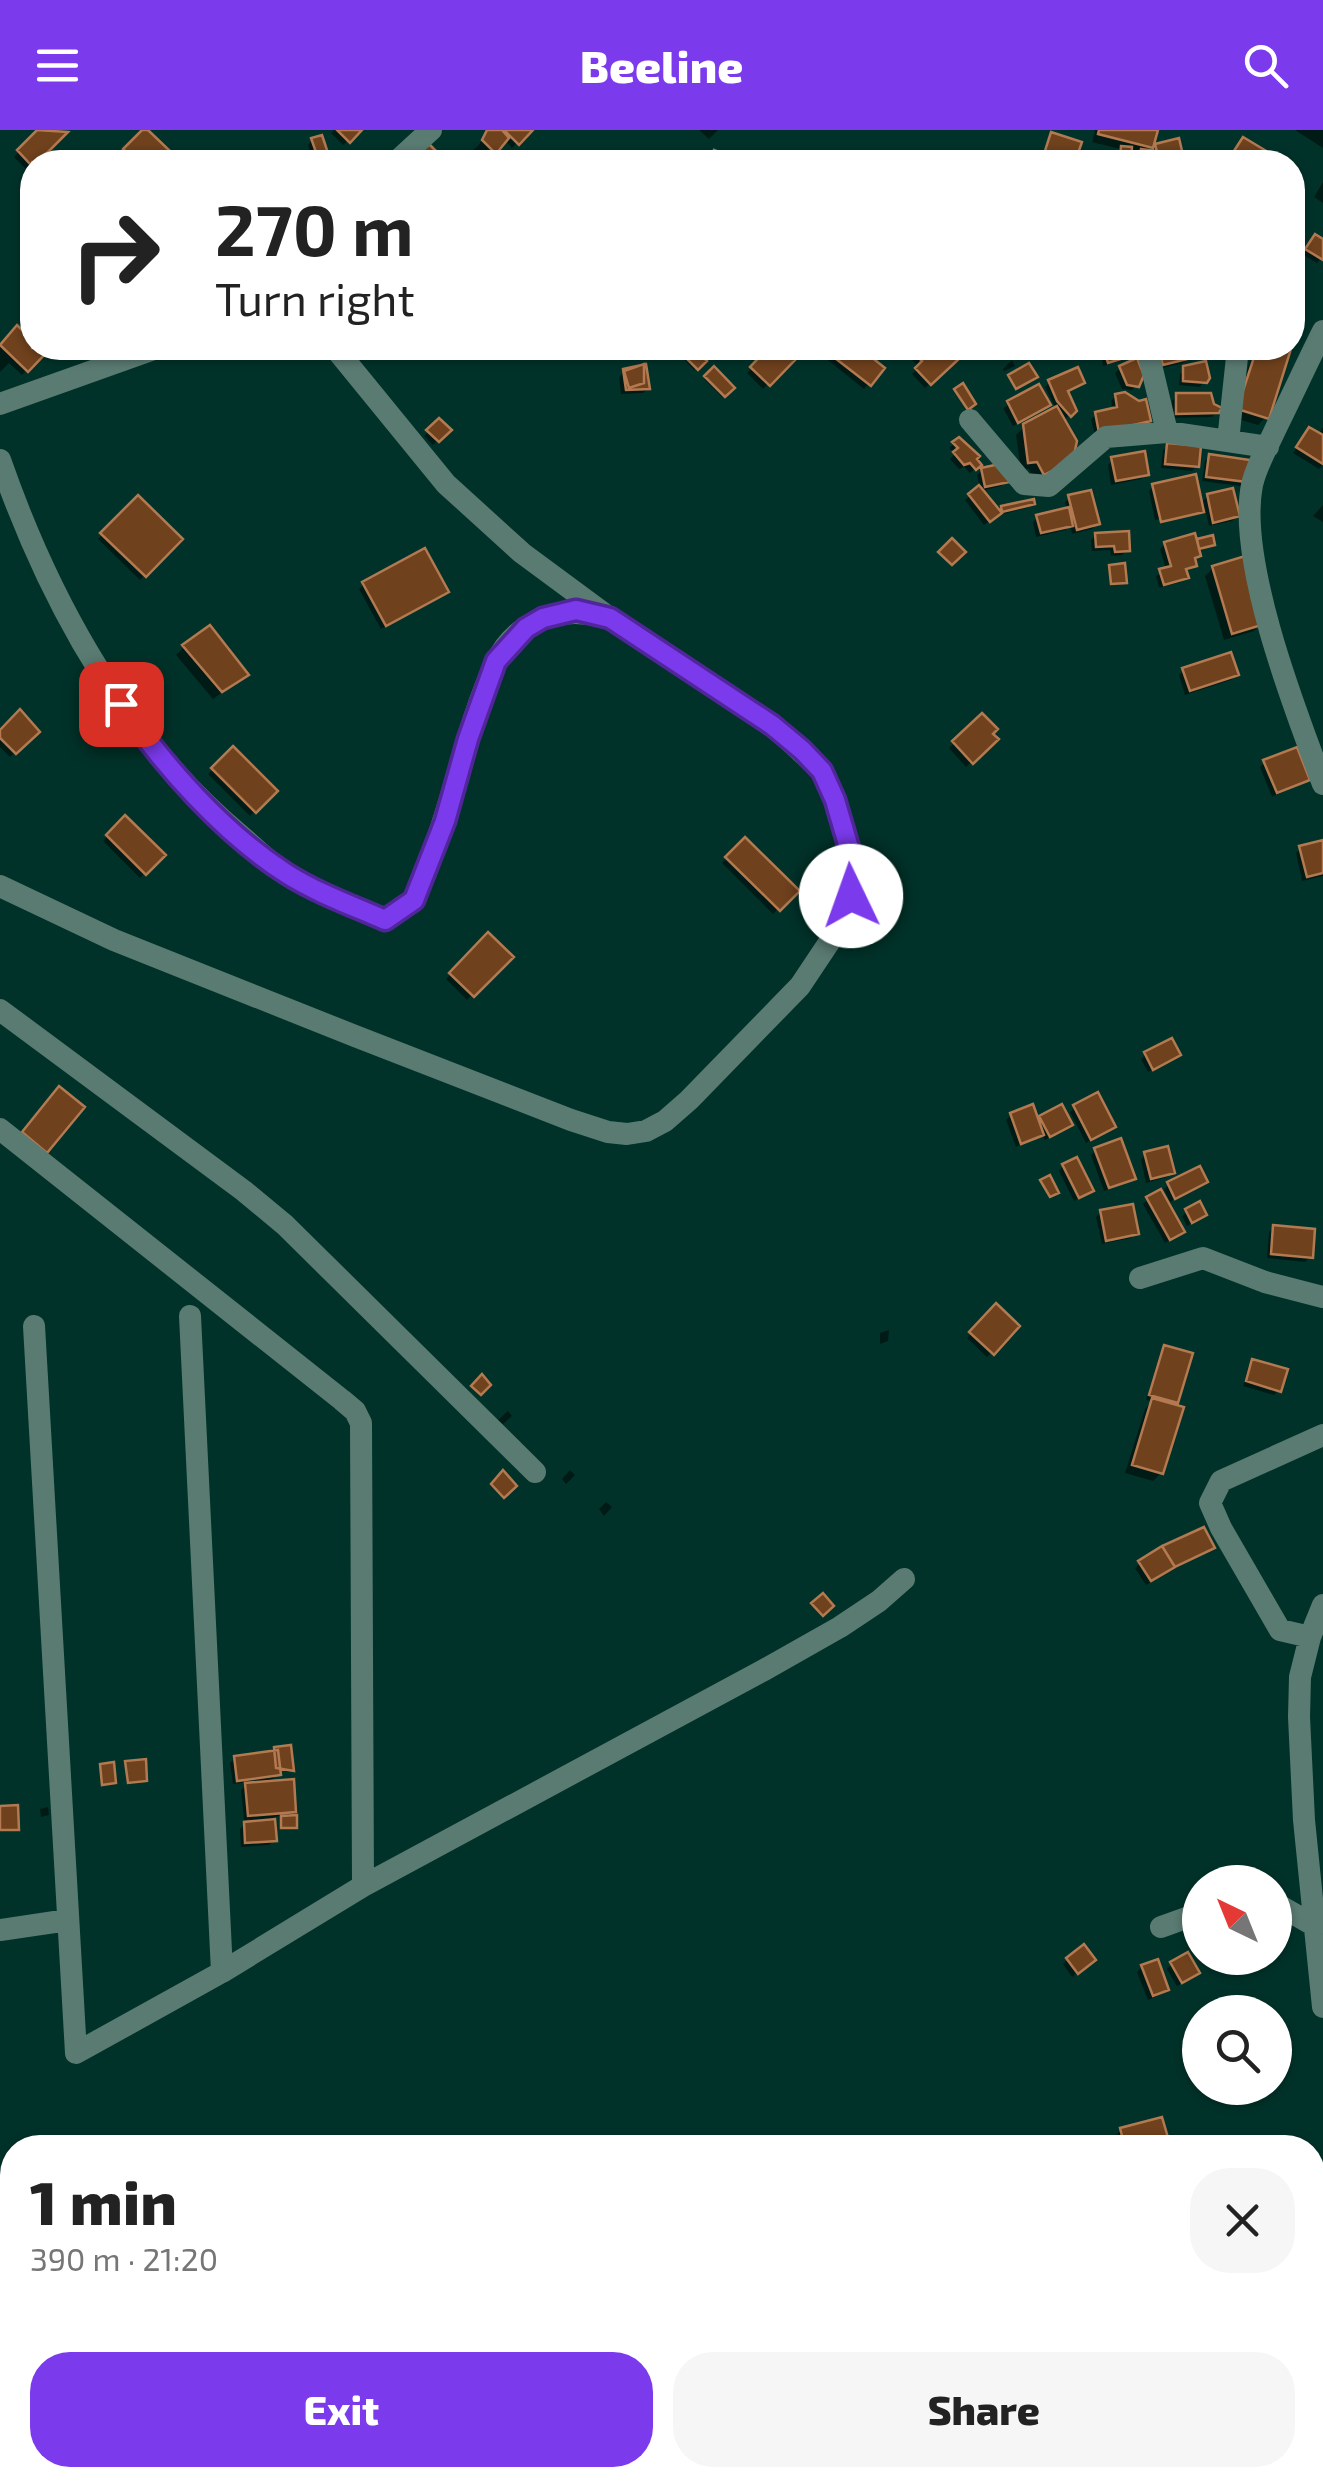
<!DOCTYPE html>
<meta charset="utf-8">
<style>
:root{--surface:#fff;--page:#f6f6f6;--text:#222;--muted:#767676;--accent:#7c3aed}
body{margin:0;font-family:"Exo 2",sans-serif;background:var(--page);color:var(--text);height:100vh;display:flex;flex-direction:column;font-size:38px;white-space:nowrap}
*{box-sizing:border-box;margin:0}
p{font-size:32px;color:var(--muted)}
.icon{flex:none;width:55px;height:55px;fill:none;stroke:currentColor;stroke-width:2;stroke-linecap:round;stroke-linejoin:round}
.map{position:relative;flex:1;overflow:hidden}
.sheet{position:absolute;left:0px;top:2005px;width:1325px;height:352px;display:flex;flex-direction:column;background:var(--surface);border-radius:40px 40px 0 0;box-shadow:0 2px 8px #0004}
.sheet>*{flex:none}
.top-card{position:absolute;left:20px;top:20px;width:1285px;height:210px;border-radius:40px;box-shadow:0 2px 8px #0004;background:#fff;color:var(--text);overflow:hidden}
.needle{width:65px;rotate:317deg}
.buttons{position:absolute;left:1182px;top:1735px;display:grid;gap:20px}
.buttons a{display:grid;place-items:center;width:110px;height:110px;border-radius:50%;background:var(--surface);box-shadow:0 2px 8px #0004;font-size:50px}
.pin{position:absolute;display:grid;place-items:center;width:85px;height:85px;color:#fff;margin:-42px;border-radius:20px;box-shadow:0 5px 15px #0006}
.me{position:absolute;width:110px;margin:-55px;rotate:357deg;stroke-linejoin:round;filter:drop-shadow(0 0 8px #0008)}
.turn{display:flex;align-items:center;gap:35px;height:210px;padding:0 30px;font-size:45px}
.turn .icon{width:130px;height:130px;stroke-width:2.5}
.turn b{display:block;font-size:70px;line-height:85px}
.round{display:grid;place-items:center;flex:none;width:105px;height:105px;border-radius:40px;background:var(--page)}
.overview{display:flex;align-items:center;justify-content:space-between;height:170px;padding:0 30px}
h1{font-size:60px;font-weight:800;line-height:75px}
.action{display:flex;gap:20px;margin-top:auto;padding:20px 30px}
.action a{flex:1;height:115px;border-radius:40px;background:var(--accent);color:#fff;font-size:40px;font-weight:800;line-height:115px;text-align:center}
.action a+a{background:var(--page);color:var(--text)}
header{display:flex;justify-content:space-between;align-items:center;height:130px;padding:0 30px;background:var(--accent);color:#fff;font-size:45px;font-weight:800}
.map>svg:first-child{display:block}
.shadow{fill:#0007}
.building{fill:#6f411d;stroke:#b37a51;stroke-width:2.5}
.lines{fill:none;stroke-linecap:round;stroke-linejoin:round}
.minor{stroke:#5a7b72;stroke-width:22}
.route-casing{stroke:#51269a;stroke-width:25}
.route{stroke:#7c3aed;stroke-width:18}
</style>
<header><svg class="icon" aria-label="menu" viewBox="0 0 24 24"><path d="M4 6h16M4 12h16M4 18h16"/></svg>Beeline<svg class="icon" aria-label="search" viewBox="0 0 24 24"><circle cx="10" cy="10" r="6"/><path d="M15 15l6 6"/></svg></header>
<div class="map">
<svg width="1323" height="2357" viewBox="0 0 1323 2357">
<rect width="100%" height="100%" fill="#003229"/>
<path class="shadow" d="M 40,0 L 64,2 L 27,40 L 14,27 Z
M 145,0 L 167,22 L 156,32 L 127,32 L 120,26 Z
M 334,0 L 359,0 L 343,15 L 331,3 Z
M 486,0 L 530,0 L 512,18 L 505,10 L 490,27 L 488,25 L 479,32 L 471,22 L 479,15 Z
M 699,0 L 718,0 L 709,9 Z
M 1095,0 L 1155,0 L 1149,23 L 1157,16 L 1180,24 L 1175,29 L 1160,32 L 1139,32 L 1140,24 L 1129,21 L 1129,31 L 1119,32 L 1120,19 L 1092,12 Z
M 1295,0 L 1323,0 L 1323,18 Z
M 1052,5 L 1079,13 L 1072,32 L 1040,32 Z
M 312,10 L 325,22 L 320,27 L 312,28 L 308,15 Z
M 1292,52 L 1300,56 L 1292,68 Z
M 1323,52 L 1323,73 L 1314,67 Z
M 32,93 L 32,108 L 25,100 Z
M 1310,112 L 1323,112 L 1323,126 L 1317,133 L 1302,124 Z
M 17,199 L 32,218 L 42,223 L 22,245 L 9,233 L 0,242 L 0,216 Z
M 677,218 L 690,218 L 703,231 L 694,240 L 675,220 Z
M 772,218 L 778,218 L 792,230 L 763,259 L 747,243 Z
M 823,218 L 856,218 L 882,238 L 864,259 L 819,223 Z
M 900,218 L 922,218 L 933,229 L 945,218 L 956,218 L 952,221 L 957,227 L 925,258 L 912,244 L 919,237 Z
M 1100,218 L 1129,218 L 1131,224 L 1126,229 L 1103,236 Z
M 1159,218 L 1185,218 L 1188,228 L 1183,233 L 1158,239 L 1154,222 Z
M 1255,218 L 1288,221 L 1266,287 L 1258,295 L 1231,287 Z
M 1012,230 L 1015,236 L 1004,241 L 1003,239 Z
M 1120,238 L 1137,255 L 1132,260 L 1122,259 L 1115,243 Z
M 1185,239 L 1205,251 L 1200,257 L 1179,255 L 1180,244 Z
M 714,240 L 731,258 L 722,267 L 704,249 Z
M 624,242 L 648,259 L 643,263 L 621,264 L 619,247 Z
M 1050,252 L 1082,252 L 1066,262 L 1074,281 L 1063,291 L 1071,329 L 1035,351 L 1029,339 L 1021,340 L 1016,305 L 1025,296 L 1056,279 L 1045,257 Z
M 1038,257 L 1043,279 L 1013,296 L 1003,278 Z
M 1116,266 L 1148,290 L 1144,295 L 1095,306 L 1091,289 L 1096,285 L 1113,281 L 1111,271 Z
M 1177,266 L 1217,282 L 1212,287 L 1172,288 L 1172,271 Z
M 439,291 L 448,300 L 433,315 L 424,306 Z
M 1323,297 L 1323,335 L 1319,339 L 1293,323 L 1305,305 L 1318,305 Z
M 958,310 L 979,335 L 970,343 L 964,337 L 959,339 L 950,329 L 955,324 L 949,318 Z
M 1168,315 L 1197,336 L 1192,341 L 1161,338 L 1163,320 Z
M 1210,327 L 1244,351 L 1240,356 L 1202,351 L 1205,331 Z
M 1113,330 L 1146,344 L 1141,349 L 1111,355 L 1108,335 Z
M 982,340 L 1006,351 L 1001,356 L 981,361 L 998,383 L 1002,379 L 1032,373 L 1027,378 L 996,386 L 984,395 L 965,370 L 980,358 L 977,345 Z
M 1154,356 L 1200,374 L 1208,366 L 1237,386 L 1232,391 L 1209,396 L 1205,378 L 1199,383 L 1199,380 L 1155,390 L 1149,361 Z
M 138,368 L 180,409 L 140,450 L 98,409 Z
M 1070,368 L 1097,394 L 1092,399 L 1072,404 L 1070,395 L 1066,400 L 1036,407 L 1033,392 L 1038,387 L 1067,380 L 1065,372 Z
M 1323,375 L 1323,392 L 1313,386 Z
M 1096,405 L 1127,420 L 1122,425 L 1111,426 L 1110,420 L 1092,421 L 1091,410 Z
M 1211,408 L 1213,414 L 1198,422 L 1195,435 L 1184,442 L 1186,447 L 1181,452 L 1159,458 L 1156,446 L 1166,440 L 1160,419 L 1165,414 Z
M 1213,438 L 1262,493 L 1254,501 L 1224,510 L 1205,446 Z
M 364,454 L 441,466 L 381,499 L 359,459 Z
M 184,517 L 246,545 L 213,569 L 176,525 Z
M 1184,540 L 1236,545 L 1231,550 L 1185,565 L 1179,545 Z
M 982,586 L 995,609 L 966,637 L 949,618 Z
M 37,602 L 10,627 L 0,617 L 0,604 Z
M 232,620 L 274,661 L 250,686 L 208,644 Z
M 1265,632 L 1307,650 L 1272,667 L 1260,637 Z
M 125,689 L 162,726 L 140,748 L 103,711 Z
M 745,710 L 796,761 L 773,784 L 722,733 Z
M 1323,712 L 1323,746 L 1302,751 L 1296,723 L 1301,718 Z
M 488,805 L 510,827 L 467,870 L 446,849 Z
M 1146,924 L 1173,929 L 1148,942 L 1141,929 Z
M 1075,977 L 1113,997 L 1086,1013 L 1070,982 Z
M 1011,985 L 1037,992 L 1041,988 L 1070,995 L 1045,1010 L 1042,1004 L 1016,1017 L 1006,990 Z
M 1096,1020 L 1133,1048 L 1104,1061 L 1091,1025 Z
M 1145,1025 L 1172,1042 L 1167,1047 L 1146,1053 L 1141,1030 Z
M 1063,1036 L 1091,1060 L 1086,1065 L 1074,1071 L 1059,1041 Z
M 1205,1051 L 1170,1072 L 1164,1059 L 1169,1055 Z
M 1148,1069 L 1177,1106 L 1165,1113 L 1143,1074 Z
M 1187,1081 L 1204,1085 L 1187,1096 L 1182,1086 Z
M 1101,1082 L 1136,1103 L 1131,1108 L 1102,1114 L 1096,1087 Z
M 1274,1097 L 1310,1127 L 1305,1132 L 1267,1128 L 1269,1102 Z
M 996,1177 L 1017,1196 L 987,1227 L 967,1208 Z
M 889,1200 L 888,1211 L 880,1214 L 880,1203 Z
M 1164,1218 L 1176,1272 L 1171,1276 L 1161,1343 L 1153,1351 L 1125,1343 L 1145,1279 L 1152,1271 L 1146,1270 L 1160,1223 Z
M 1253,1232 L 1279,1260 L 1274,1265 L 1243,1256 L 1248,1237 Z
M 508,1281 L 512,1286 L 503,1294 L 498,1290 Z
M 570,1340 L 575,1345 L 566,1354 L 562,1349 Z
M 606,1372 L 612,1377 L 604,1386 L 599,1379 Z
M 1212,1418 L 1146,1455 L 1135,1438 L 1140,1433 Z
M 235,1628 L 291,1640 L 278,1640 L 278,1644 L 268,1654 L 294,1681 L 287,1688 L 294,1696 L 280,1698 L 280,1686 L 273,1687 L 274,1710 L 269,1715 L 241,1717 L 240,1699 L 250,1689 L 244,1690 L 241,1660 L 250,1652 L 233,1654 L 230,1633 Z
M 48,1677 L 49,1685 L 41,1687 L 40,1679 Z
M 1067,1830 L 1088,1834 L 1072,1847 L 1063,1834 Z
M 1172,1834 L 1192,1847 L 1177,1856 L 1167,1839 Z
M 1142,1837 L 1167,1859 L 1162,1864 L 1148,1870 L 1137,1842 Z
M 1121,2000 L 1166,2010 L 1151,2018 L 1119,2018 L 1116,2005 Z"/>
<path class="building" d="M 37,0 L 68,2 L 38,32 L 32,32 L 32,36 L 17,20 Z
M 142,0 L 148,0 L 170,21 L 159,32 L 136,32 L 123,19 Z
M 337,0 L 362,0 L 350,13 Z
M 487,0 L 502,0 L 509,8 L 496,24 L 482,10 Z
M 504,0 L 533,0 L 519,15 Z
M 1099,0 L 1158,0 L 1153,18 L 1098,4 Z
M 1051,2 L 1082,12 L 1075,32 L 1042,30 Z
M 322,5 L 328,23 L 317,25 L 311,8 Z
M 1243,7 L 1273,25 L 1269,32 L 1239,32 L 1230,27 Z
M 1179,8 L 1183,25 L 1159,30 L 1155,14 Z
M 428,13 L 443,28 L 439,32 L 415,32 L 412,30 Z
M 1121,16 L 1132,17 L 1131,32 L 1120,31 Z
M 1141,19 L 1157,21 L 1155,32 L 1139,32 Z
M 714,20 L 732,27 L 727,32 L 710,32 Z
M 1315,104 L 1323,109 L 1323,130 L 1305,119 Z
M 17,195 L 32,210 L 32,218 L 40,218 L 46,223 L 28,242 L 0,215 Z
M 676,218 L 693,218 L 707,231 L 698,240 Z
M 768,218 L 782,218 L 795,230 L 770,256 L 750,237 Z
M 822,218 L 860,218 L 885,238 L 871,256 Z
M 909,218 L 926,218 L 933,225 L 941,218 L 952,218 L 961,227 L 931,255 L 915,238 L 922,231 Z
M 1103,218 L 1131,218 L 1134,225 L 1108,233 Z
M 1158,218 L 1188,218 L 1191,228 L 1163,235 Z
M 1257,218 L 1291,219 L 1269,289 L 1237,279 Z
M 1137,228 L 1144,245 L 1139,257 L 1127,255 L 1119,236 Z
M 1206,231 L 1210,248 L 1207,253 L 1183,251 L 1183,236 Z
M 1029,233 L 1038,247 L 1016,259 L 1008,245 Z
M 644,234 L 644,253 L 629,258 L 624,241 Z
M 646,234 L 650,259 L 626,260 L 623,239 Z
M 714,236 L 735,258 L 725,267 L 704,246 Z
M 1078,237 L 1085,253 L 1068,261 L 1077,281 L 1071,287 L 1057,271 L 1048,250 Z
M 963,253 L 976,274 L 968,280 L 954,259 Z
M 1039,254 L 1051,275 L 1018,293 L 1007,271 Z
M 1125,262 L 1139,271 L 1146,269 L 1151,291 L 1099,303 L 1095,282 L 1117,277 L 1115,264 Z
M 1176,263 L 1211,263 L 1214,274 L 1222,278 L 1219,283 L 1176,284 Z
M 1057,276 L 1077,311 L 1073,330 L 1044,345 L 1037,332 L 1028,333 L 1023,294 Z
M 439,288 L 452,300 L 439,312 L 426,300 Z
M 1309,297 L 1323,305 L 1323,334 L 1296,317 Z
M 959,307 L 980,326 L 977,329 L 982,335 L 976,340 L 970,333 L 964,335 L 953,322 L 958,318 L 952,312 Z
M 1167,313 L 1201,316 L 1199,337 L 1165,334 Z
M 1145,321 L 1149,345 L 1116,351 L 1111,327 Z
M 1209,324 L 1250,330 L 1247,352 L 1206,347 Z
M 1004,333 L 1009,352 L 985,357 L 981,338 Z
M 1196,344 L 1204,382 L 1161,392 L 1152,354 Z
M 979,355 L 1002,383 L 990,392 L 968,364 Z
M 1233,358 L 1240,386 L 1213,393 L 1207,364 Z
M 1091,360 L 1100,394 L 1077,400 L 1068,365 Z
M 138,365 L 183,409 L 146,447 L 100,403 Z
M 1034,369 L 1035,374 L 1002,382 L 1001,376 Z
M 1069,377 L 1073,396 L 1041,403 L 1036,385 Z
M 1129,401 L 1130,421 L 1115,422 L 1114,416 L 1096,417 L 1095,403 Z
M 1195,403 L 1201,426 L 1195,428 L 1197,436 L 1186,439 L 1189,448 L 1164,455 L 1159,439 L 1171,436 L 1164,412 Z
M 1213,405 L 1215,415 L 1199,419 L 1197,409 Z
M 952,408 L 966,422 L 952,435 L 938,422 Z
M 425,418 L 449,462 L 386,496 L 362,452 Z
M 1245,426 L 1265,494 L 1232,504 L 1212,436 Z
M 1125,433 L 1127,453 L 1111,454 L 1109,435 Z
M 210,495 L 249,545 L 222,562 L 182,515 Z
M 1231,522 L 1239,545 L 1190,561 L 1182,538 Z
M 20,579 L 40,602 L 16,624 L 0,608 L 0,600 Z
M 982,583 L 998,599 L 993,604 L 999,609 L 973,634 L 952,611 Z
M 233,616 L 278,661 L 256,683 L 211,638 Z
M 1297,617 L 1310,650 L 1277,663 L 1263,630 Z
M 125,685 L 166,725 L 146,745 L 106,705 Z
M 745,707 L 800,761 L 780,781 L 725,727 Z
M 1323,710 L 1323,743 L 1307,747 L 1299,716 Z
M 488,802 L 514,827 L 474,867 L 449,843 Z
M 1172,908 L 1181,925 L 1153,940 L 1144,922 Z
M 59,956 L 85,977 L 47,1023 L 22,1002 Z
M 1098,962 L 1116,997 L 1091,1010 L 1073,975 Z
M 1033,974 L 1044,1005 L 1021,1014 L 1010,983 Z
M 1062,974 L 1073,995 L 1050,1007 L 1039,986 Z
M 1121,1008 L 1136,1049 L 1109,1058 L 1094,1018 Z
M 1168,1016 L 1175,1043 L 1151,1049 L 1144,1022 Z
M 1077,1027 L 1094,1061 L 1079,1068 L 1062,1034 Z
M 1200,1036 L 1208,1052 L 1175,1069 L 1167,1052 Z
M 1050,1045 L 1059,1063 L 1050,1067 L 1040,1050 Z
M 1161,1059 L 1185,1102 L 1170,1110 L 1146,1067 Z
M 1200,1071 L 1207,1085 L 1192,1093 L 1185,1079 Z
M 1133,1074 L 1139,1104 L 1106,1111 L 1100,1080 Z
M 1273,1095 L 1315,1099 L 1313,1128 L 1271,1124 Z
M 996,1173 L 1020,1196 L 994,1225 L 969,1202 Z
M 1164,1215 L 1193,1223 L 1178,1273 L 1149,1265 Z
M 1252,1229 L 1288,1239 L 1281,1262 L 1246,1251 Z
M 482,1244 L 491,1255 L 481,1265 L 471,1256 Z
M 1152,1268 L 1184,1277 L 1163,1344 L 1132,1335 Z
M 503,1340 L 517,1356 L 504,1368 L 491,1354 Z
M 1204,1397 L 1215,1418 L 1175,1437 L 1162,1416 Z
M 1162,1416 L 1175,1437 L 1151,1451 L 1138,1431 Z
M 823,1463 L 834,1476 L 823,1486 L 811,1473 Z
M 291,1615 L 294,1641 L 276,1638 L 274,1617 Z
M 278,1620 L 281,1645 L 237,1651 L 234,1626 Z
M 146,1629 L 147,1651 L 128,1653 L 125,1631 Z
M 114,1632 L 116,1653 L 102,1655 L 100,1634 Z
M 294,1649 L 296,1682 L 248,1686 L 245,1653 Z
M 18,1675 L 19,1700 L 0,1700 L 0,1676 Z
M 297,1685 L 297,1698 L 281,1698 L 281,1686 Z
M 275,1689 L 277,1711 L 245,1713 L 244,1692 Z
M 1084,1814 L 1096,1830 L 1078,1844 L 1066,1828 Z
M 1188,1822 L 1200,1843 L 1182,1853 L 1170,1832 Z
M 1158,1829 L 1169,1860 L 1153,1866 L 1141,1835 Z
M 1162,1987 L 1169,2011 L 1142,2018 L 1125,2018 L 1120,1998 Z"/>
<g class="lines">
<path class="minor" d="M 396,32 L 431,0
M 1323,201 C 1307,233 1292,266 1276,298 C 1268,316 1256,336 1252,355 C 1237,431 1295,580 1323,654
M 1147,218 L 1167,302
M 0,274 L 157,218
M 970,290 L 1024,354 L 1049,356 L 1106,307 L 1167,302 L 1268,317
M 1228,311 L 1238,218
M 0,330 C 50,473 124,608 241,706 C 256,719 271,734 288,745 C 318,763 353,776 385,790 C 395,784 410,776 415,767 C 423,754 427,737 432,723 C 456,661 467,593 496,532 C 516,491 558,476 600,486
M 0,756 L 114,810 L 355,906 L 571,990 L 608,1002 L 627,1004 L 646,1001 L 665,991 L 689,970 L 800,856 L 844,790 L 851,766 L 852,729 L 835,670 L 822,641 L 772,595 L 610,488 L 522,423 L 446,354 L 335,218
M 0,880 L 244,1061 L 285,1095 L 535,1342
M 0,999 L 342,1270 L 355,1281 L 361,1293 L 363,1756
M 1140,1148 L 1203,1128 L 1265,1152 L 1323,1167
M 190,1186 L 222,1842
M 34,1196 L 76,1923 L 222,1842 L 363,1756 L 764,1540 L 840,1497 L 879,1471 L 904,1449
M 1323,1475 L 1310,1507 L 1300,1547 L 1299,1587 L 1304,1690 L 1323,1877
M 1310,1507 L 1280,1500 L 1221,1398 L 1210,1373 L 1221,1351 L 1323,1305
M 1275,1773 L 1315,1796
M 1161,1797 L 1200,1783
M 0,1800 L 68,1790
M 1312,2086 L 1323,2092"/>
</g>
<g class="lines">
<defs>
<path id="route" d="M 121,574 C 164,636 223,703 287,744 C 317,763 353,776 385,790 L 414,770 L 445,691 L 468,609 L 496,531 L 526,498 L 543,488 L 576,480 L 610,488 L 772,595 L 802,620 L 822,641 L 835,670 L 852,728 L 851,766"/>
</defs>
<use href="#route" class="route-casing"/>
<use href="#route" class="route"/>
</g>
</svg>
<div class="buttons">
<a><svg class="needle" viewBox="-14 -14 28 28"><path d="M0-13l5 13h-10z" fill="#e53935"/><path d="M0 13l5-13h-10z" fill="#767676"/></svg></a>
<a><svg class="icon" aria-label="search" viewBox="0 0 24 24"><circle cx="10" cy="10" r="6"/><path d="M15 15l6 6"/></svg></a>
</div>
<div class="pin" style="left:121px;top:574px;background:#d93025"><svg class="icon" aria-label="arrive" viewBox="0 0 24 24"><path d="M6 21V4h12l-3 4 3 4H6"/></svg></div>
<svg class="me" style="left:851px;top:766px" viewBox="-20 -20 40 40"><circle r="19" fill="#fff"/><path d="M0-13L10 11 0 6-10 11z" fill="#7c3aed"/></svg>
<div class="top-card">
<div class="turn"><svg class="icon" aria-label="right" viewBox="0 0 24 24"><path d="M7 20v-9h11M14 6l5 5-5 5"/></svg><div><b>270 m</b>Turn right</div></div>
</div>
<section class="sheet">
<div class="overview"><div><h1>1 min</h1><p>390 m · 21:20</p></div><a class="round"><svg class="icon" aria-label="close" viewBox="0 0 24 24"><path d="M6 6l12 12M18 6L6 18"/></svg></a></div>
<div class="action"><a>Exit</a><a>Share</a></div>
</section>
</div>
